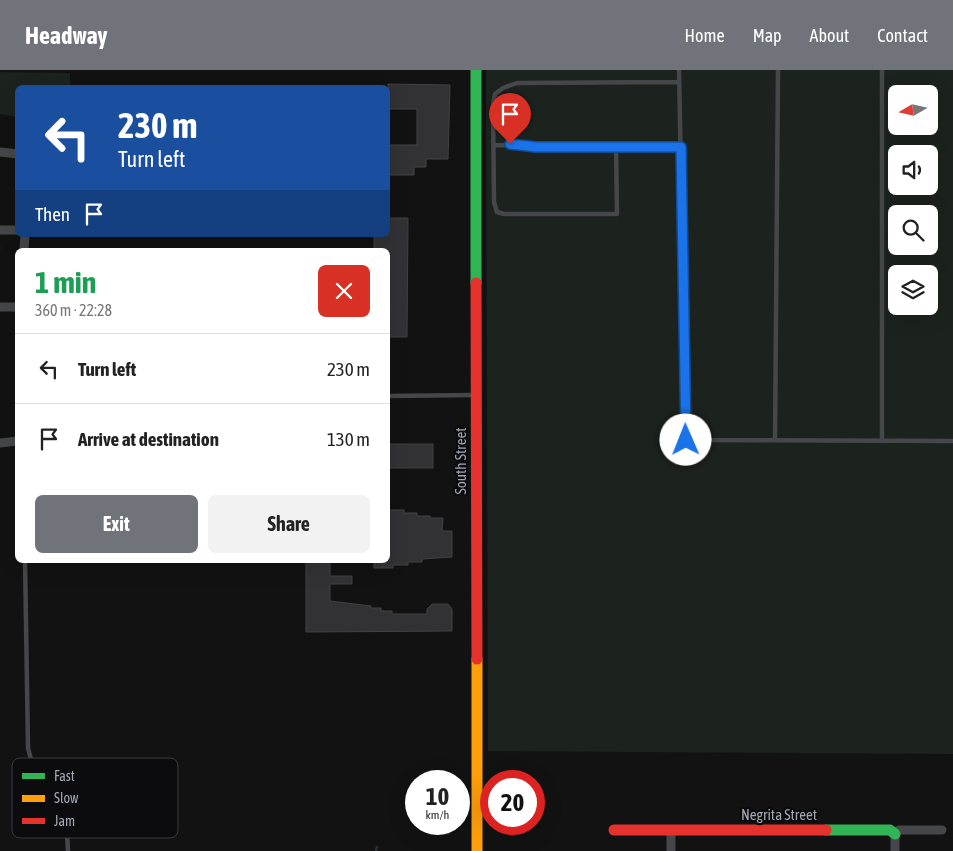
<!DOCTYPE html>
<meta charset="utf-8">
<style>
:root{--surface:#fff;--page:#f2f2f2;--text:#222;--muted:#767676;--line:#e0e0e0;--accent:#70737a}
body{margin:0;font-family:"Asap Condensed",sans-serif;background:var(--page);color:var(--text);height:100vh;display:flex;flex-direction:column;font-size:19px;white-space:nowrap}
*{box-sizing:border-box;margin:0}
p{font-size:16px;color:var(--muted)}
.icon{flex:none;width:28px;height:28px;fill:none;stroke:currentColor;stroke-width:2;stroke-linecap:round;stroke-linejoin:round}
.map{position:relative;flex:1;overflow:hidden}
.details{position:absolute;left:15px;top:178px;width:375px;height:315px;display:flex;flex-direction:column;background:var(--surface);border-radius:8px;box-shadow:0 5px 20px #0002}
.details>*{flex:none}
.hud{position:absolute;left:15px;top:15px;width:375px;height:152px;border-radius:8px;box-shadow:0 5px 20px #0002;background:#1a4fa0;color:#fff;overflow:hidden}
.needle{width:32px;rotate:261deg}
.controls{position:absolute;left:888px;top:15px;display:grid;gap:10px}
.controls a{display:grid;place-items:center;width:50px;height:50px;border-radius:8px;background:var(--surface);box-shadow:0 5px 20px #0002;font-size:25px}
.speed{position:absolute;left:405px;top:700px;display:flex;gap:10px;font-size:25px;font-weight:700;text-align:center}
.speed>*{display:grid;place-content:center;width:65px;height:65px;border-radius:50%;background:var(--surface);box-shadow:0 5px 20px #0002;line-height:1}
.speed small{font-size:12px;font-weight:400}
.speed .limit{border:8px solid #d22;background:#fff;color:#111}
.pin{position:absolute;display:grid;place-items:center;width:42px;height:42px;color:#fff;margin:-51px -21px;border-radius:50% 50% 50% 0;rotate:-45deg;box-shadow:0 0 5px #0007}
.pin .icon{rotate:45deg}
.me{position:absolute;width:55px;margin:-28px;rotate:359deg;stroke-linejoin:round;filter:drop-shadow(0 0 4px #0008)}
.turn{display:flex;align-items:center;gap:18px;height:105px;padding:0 20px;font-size:22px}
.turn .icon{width:65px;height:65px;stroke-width:2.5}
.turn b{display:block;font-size:35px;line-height:42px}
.then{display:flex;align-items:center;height:48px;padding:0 20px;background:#0003;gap:10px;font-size:19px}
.round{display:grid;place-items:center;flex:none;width:52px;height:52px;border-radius:8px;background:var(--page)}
.head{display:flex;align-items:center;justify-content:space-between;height:85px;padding:0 20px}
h1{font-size:30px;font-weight:700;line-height:38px;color:#1e9e55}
.cta{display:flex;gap:10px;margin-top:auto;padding:10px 20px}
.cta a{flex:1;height:58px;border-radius:8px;background:var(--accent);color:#fff;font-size:20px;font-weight:700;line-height:58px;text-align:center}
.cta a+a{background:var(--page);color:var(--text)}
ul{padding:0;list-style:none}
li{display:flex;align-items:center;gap:15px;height:70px;padding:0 20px;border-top:1px solid var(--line)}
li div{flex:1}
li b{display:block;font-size:19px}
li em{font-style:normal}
header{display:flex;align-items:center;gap:30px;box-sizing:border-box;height:70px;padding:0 25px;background:var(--accent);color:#fff}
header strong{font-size:24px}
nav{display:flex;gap:28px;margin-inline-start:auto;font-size:18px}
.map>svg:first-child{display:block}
.green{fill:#1c221d;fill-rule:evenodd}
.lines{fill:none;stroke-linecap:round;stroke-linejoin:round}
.stream{stroke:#2a3036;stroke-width:2.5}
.building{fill:#323235;stroke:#424245}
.lane{stroke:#46474a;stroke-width:4.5}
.street{stroke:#46474a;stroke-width:9}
.fast{stroke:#30b455;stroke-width:11}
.slow{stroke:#ff9f0a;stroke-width:11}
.jam{stroke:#e5322d;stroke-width:11}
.route-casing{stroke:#114b97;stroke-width:12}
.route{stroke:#1a73e8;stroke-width:9}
.labels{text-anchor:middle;stroke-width:4.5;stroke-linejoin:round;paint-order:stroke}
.street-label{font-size:15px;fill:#a3a7b2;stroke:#0c0c0e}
.key{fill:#0c0c0e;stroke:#393a3f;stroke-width:1}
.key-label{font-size:14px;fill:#a3a7b2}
</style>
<header>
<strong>Headway</strong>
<nav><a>Home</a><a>Map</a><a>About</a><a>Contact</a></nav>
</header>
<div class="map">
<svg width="953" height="781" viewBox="0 0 953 781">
<rect width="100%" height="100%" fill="#121212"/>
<path class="green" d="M 486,0 L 953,0 L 953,684 L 488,681 ZM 896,24 L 929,24 L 929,56 L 896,56 ZM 896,84 L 929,84 L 929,116 L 896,116 ZM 896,144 L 929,144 L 929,176 L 896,176 ZM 896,204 L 929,204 L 929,236 L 896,236 Z
M 0,2 L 70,3 L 70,17 L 18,18 L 17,47 L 0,44 Z"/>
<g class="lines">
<path class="stream" d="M 376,781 L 377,777"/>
</g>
<path class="building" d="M 388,14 L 450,15 L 448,89 L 426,89 L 426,97 L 414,97 L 414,105 L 388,105 L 388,75 L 417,75 L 417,39 L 388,39 Z
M 388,148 L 408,148 L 407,267 L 388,267 L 388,180 L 374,180 L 374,165 L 388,165 Z
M 388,374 L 433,374 L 433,398 L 388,398 Z
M 388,440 L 404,440 L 404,443 L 417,443 L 417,446 L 430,446 L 430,448 L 443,448 L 442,461 L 452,461 L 452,487 L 422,489 L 422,492 L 408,492 L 408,495 L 393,495 L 393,498 L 374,498 L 374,490 L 388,490 Z
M 306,490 L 330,490 L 330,506 L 352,506 L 352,514 L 330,514 L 330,531 L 371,536 L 371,538 L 381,538 L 381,541 L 392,541 L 392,544 L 427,544 L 427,539 L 432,534 L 448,534 L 452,539 L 452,561 L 306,562 Z
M 428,754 L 449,754 L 449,764 L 428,764 Z"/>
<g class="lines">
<path class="lane" d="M 679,0 L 686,370 L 953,371
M 882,0 L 882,371
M 494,75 L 616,76 L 617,144 L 504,144 L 497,142 L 494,132 L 493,34 L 495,24 L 503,18 L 517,13 L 679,12
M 616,76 L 681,77
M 388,326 L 475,325
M 775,370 L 778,0
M 25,490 L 28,678 L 32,693 L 39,706 L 66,745 L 68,781"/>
<path class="street" d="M 0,82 L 18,84
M 0,160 L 18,160
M 24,180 L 25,165
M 0,237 L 18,237
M 0,373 L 18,371
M 671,781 L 671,761
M 895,781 L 895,764 L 899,760 L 942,760"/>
<path class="fast" d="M 476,0 L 476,213
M 826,760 L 890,760 L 895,764"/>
<path class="slow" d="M 477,589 L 477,781"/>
<path class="jam" d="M 476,213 L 477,589
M 614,760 L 826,760"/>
</g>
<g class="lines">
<defs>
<path id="route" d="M 510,74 L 536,77 L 681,77 L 686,370"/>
</defs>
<use href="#route" class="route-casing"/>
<use href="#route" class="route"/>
</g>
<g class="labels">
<g class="street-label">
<text transform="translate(461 391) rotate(-90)" y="5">South Street</text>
<text x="779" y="750">Negrita Street</text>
</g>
</g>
<rect x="12" y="688" width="166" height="80" rx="8" class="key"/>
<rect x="22" y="703" width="23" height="6" fill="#30b455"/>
<rect x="22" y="725" width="23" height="7" fill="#ff9f0a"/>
<rect x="22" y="748" width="23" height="6" fill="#e5322d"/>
<g class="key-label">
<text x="54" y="711">Fast</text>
<text x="54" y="733">Slow</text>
<text x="54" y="756">Jam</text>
</g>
</svg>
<div class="controls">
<a><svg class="needle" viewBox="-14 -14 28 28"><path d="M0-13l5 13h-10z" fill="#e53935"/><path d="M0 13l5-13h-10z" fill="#767676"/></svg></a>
<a><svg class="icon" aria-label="sound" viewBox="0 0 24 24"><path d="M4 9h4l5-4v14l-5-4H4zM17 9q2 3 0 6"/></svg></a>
<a><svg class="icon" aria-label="search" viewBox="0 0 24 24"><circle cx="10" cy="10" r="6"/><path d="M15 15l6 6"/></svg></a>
<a><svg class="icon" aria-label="layers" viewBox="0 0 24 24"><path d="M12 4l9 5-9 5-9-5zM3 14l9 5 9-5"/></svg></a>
</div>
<div class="speed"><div>10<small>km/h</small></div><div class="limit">20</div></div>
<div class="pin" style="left:510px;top:74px;background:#d93025"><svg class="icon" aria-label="arrive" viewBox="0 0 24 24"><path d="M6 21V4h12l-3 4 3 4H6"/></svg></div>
<svg class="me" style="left:686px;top:370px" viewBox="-20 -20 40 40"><circle r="19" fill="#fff"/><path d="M0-13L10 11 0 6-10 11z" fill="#1a73e8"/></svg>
<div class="hud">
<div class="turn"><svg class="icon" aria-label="left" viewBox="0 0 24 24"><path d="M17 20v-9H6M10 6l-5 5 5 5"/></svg><div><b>230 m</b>Turn left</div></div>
<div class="then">Then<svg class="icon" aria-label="arrive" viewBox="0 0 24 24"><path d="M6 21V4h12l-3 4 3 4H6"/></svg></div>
</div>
<section class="details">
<div class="head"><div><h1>1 min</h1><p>360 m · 22:28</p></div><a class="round" style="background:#d93025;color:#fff"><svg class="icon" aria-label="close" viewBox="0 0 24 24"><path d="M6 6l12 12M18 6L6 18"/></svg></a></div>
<ul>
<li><svg class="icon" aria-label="left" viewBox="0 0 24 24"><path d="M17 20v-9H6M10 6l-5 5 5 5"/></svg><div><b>Turn left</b></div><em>230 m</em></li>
<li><svg class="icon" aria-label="arrive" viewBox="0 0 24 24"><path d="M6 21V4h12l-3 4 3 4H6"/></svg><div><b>Arrive at destination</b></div><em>130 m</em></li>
</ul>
<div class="cta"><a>Exit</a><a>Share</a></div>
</section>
</div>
